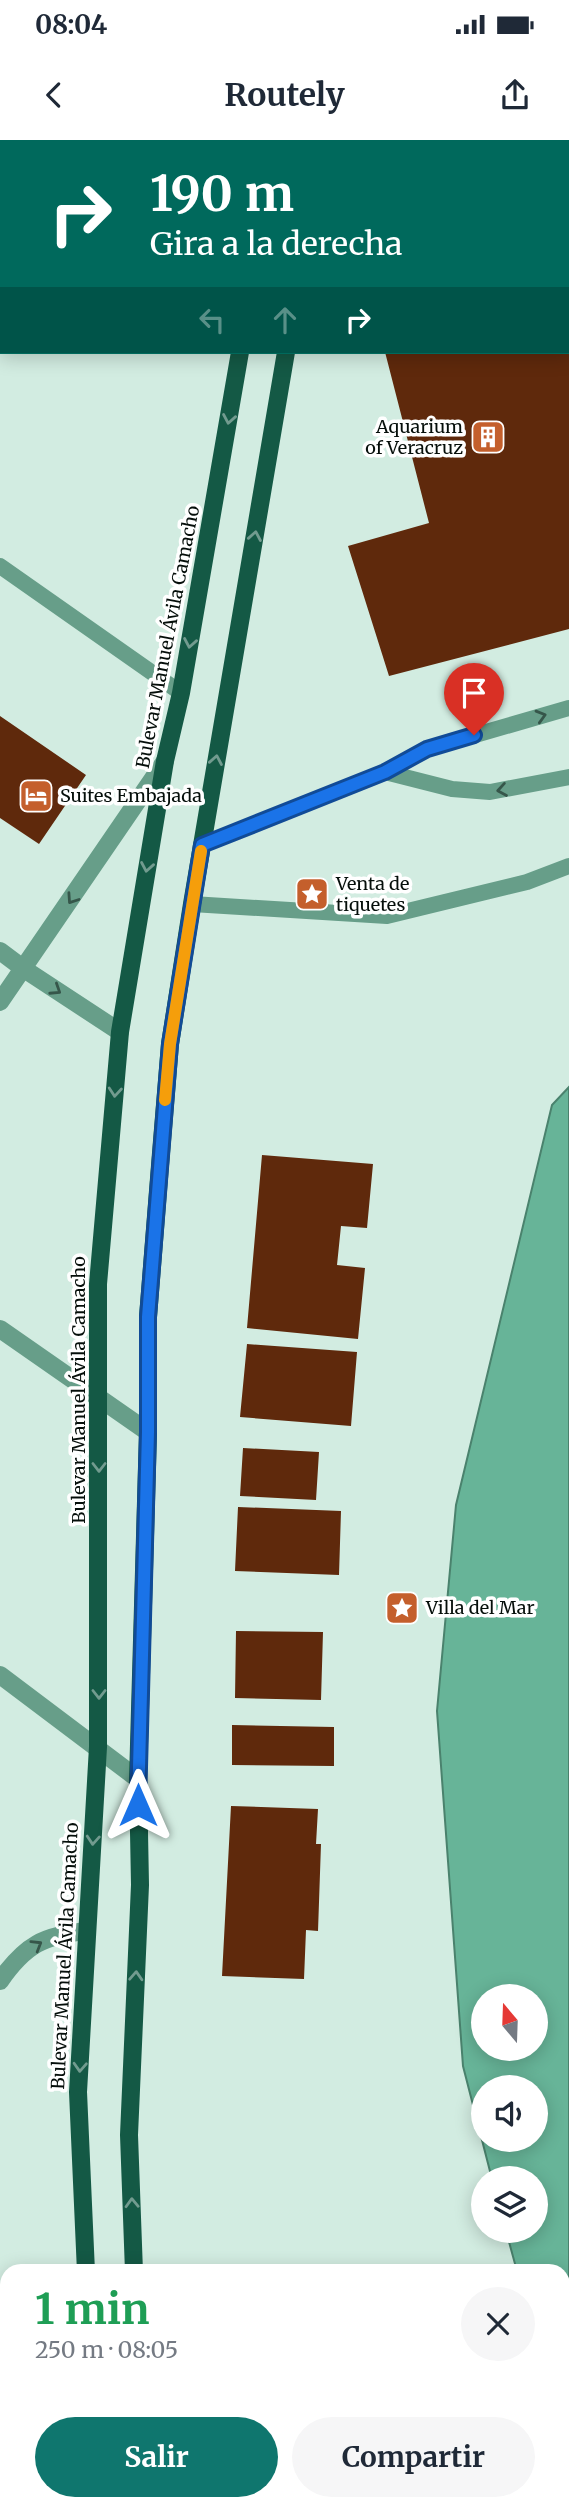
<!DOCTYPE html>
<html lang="es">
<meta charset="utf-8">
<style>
:root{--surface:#fff;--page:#f6f6f7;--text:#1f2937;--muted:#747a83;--accent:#0f766e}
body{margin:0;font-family:Merriweather,serif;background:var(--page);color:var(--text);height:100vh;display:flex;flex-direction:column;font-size:26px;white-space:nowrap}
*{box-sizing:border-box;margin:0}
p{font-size:23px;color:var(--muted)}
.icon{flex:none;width:38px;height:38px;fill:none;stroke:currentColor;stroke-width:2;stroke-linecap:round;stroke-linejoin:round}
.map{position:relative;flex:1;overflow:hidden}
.sheet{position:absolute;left:0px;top:2124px;width:570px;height:247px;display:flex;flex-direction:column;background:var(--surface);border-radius:21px 21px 0 0;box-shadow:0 4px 18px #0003}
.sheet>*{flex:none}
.guide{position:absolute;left:0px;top:0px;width:570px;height:214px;box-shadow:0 4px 18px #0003;background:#00695c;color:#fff;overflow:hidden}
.needle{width:46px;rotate:341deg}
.fabs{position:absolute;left:471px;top:1844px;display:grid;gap:14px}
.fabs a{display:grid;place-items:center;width:77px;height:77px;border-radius:50%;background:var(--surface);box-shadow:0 4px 18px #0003;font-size:35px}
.pin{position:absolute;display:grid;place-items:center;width:60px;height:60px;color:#fff;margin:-72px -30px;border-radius:50% 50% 50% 0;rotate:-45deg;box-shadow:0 0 7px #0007}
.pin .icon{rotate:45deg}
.me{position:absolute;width:77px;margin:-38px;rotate:0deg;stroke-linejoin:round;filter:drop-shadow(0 0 5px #0008)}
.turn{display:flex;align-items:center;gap:24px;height:147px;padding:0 35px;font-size:32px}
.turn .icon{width:91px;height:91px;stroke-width:2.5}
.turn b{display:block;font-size:49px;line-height:60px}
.lanes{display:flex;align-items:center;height:66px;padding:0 35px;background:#0003;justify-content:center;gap:35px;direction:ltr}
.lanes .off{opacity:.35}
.round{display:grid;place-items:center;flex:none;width:74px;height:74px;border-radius:37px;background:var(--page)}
.overview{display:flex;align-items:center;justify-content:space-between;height:119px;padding:0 35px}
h1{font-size:42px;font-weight:700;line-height:52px;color:#1e9e55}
.action{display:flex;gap:14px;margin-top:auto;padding:14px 35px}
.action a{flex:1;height:80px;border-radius:42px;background:var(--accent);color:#fff;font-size:28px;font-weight:700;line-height:80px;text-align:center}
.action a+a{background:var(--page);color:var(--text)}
.status{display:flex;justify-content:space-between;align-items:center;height:49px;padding:0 35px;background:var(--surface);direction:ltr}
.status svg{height:19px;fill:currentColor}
header{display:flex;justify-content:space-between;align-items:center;height:91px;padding:0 35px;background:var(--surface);font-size:32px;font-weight:700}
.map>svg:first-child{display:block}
.water{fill:#67b498;stroke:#4a826d;stroke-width:2;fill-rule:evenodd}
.building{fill:#5f290c}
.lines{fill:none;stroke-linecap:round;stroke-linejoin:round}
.service{stroke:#679e89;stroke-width:16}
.minor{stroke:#679e89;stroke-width:18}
.primary{stroke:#145945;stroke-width:18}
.oneway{stroke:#729b8f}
.oneway2{stroke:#36564a}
.route-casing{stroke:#114b97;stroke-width:18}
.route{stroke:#1a73e8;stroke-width:12}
.slow{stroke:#f59e0b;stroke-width:12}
.labels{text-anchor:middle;stroke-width:7;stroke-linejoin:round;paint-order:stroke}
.poi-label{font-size:18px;fill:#050e0a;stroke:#fff;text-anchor:start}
.street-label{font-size:18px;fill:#050e0a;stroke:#fff}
</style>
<div class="status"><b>08:04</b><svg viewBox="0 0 49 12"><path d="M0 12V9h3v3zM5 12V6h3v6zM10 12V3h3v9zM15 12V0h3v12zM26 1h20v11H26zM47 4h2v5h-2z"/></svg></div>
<header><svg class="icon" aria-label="back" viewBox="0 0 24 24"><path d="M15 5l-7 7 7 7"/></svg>Routely<svg class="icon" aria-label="share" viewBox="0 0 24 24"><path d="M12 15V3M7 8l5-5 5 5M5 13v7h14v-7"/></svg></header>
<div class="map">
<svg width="569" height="2371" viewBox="0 0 569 2371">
<rect width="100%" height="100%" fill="#d2ece1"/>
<path class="water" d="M 569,947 L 569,2371 L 567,2371 L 564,2351 L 564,2132 L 517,2131 L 506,2091 L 536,2091 L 536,2039 L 492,2039 L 463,1926 L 437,1571 L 456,1365 L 552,965 ZM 483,1857 L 536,1857 L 536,1909 L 483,1909 ZM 483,1948 L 536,1948 L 536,2000 L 483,2000 Z"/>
<path class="building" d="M 385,212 L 569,212 L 569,489 L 389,536 L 348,406 L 429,383 Z
M 0,576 L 86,635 L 39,704 L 0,678 Z
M 262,1015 L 373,1024 L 367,1088 L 341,1086 L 337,1125 L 365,1128 L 358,1199 L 247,1188 Z
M 247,1204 L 357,1212 L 351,1286 L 240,1277 Z
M 243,1308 L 319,1312 L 316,1360 L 240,1356 Z
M 238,1367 L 341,1371 L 339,1435 L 235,1431 Z
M 236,1491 L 323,1492 L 321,1560 L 235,1558 Z
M 232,1585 L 334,1587 L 334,1626 L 232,1625 Z
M 231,1666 L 318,1669 L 316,1704 L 321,1704 L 318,1791 L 306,1790 L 304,1839 L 222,1836 Z
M 286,2364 L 317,2364 L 317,2365 L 299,2371 L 288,2371 Z"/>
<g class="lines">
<path class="service" d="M 0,426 L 181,553
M 385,632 L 452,649 L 490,652 L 569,637
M 202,705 L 385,632 L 427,609 L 569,568
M 192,764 L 387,776 L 527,742 L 569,726"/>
<path class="minor" d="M 0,51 L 2,52
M 0,811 L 24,829 L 120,892
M 0,862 L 165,621
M 0,1189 L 148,1292
M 0,1535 L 138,1639
M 0,1841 C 25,1805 44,1795 87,1791
M 0,2315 L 7,2320
M 70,2364 L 80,2371
M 0,2371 L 7,2362"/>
<path class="primary" d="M 270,2 L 270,0
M 320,2 L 321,0
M 86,2132 L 78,1952 L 98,1607 L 98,1144 L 120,892 L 165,621 L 181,553 L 240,212
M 134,2132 L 129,1995 L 140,1745 L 138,1639 L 148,1292 L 148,1177 L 161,1013 L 170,904 L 192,764 L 286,212
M 136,2364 L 138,2371
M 178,2364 L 181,2371"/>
</g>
<defs><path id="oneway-chevron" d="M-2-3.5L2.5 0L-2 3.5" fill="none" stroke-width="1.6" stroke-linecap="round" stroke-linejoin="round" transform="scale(1.75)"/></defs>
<g class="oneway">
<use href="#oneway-chevron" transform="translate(229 279) rotate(100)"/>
<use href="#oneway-chevron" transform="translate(255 396) rotate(-80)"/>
<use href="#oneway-chevron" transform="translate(190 503) rotate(100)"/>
<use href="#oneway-chevron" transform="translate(216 620) rotate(-80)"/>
<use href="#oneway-chevron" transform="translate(147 727) rotate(100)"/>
<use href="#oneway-chevron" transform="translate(115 952) rotate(95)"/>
<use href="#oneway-chevron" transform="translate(99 1327) rotate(90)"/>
<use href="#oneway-chevron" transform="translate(99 1554) rotate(90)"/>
<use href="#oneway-chevron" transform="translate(93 1700) rotate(94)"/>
<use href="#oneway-chevron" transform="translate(136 1836) rotate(-87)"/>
<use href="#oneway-chevron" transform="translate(80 1927) rotate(93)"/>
<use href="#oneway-chevron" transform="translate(132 2063) rotate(-92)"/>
</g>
<g class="oneway2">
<use href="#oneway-chevron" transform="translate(541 576) rotate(-16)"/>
<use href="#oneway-chevron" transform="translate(502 650) rotate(170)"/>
<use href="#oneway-chevron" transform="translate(72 759) rotate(124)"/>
<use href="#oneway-chevron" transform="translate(56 850) rotate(33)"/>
<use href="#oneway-chevron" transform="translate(37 1805) rotate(-31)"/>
</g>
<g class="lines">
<defs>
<path id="route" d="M 138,1665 L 148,1292 L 148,1177 L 170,904 L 202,705 L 385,632 L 427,609 L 474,595"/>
</defs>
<use href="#route" class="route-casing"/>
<use href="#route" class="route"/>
<path class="slow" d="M 165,960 L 170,904 L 201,711"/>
</g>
<defs>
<symbol id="building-square" viewBox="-11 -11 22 22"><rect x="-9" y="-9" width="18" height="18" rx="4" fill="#c45f2c" stroke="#fff"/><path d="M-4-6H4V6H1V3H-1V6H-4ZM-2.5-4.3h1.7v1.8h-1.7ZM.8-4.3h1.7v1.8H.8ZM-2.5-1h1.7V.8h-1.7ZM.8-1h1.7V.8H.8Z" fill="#fff"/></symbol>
<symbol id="hotel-square" viewBox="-11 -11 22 22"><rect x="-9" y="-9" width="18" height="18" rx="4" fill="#c45f2c" stroke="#fff"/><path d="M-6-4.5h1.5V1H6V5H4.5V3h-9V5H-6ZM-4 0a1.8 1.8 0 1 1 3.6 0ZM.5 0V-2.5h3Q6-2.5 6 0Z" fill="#fff"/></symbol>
<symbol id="sight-square" viewBox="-11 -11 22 22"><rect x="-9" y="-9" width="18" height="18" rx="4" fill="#c45f2c" stroke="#fff"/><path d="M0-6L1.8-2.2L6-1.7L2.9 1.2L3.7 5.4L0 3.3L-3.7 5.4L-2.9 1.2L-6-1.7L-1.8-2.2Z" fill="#fff"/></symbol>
</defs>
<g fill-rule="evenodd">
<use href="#building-square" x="469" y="278" width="38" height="38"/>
<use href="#hotel-square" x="17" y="637" width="38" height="38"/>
<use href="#sight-square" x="293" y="735" width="38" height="38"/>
<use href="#sight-square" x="383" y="1449" width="38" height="38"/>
</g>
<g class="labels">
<g class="poi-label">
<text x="463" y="293" text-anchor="end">Aquarium<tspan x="463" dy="21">of Veracruz</tspan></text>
<text x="60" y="662">Suites Embajada</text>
<text x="336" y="750">Venta de<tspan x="336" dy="21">tiquetes</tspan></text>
<text x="426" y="1474">Villa del Mar</text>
</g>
<g class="street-label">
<text transform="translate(168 497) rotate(-79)" y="6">Bulevar Manuel Ávila Camacho</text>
<text transform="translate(79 1250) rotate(-90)" y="6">Bulevar Manuel Ávila Camacho</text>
<text transform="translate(65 1816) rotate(-87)" y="6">Bulevar Manuel Ávila Camacho</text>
</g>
</g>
</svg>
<div class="fabs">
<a><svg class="needle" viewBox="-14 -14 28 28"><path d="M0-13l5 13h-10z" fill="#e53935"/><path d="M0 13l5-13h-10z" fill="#747a83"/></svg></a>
<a><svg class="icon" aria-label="sound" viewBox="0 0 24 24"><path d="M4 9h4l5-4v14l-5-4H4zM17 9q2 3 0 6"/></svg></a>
<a><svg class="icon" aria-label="layers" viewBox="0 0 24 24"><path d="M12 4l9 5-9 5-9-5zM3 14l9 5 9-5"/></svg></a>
</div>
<div class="pin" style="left:474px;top:595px;background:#d93025"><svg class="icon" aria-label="arrive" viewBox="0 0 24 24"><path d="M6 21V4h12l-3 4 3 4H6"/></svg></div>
<svg class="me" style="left:138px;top:1665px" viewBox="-20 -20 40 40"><path d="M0-17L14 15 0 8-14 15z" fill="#1a73e8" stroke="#fff" stroke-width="4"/></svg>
<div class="guide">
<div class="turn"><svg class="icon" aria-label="right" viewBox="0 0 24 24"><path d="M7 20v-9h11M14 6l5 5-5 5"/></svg><div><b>190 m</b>Gira a la derecha</div></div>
<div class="lanes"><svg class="icon off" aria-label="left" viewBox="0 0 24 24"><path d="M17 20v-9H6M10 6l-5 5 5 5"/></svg><svg class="icon off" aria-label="ahead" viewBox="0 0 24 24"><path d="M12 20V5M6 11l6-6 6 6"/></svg><svg class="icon" aria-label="right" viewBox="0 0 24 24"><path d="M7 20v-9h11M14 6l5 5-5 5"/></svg></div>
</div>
<section class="sheet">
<div class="overview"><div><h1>1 min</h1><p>250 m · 08:05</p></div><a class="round"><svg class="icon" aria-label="close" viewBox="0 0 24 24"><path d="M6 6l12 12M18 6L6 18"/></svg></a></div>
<div class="action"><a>Salir</a><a>Compartir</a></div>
</section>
</div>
